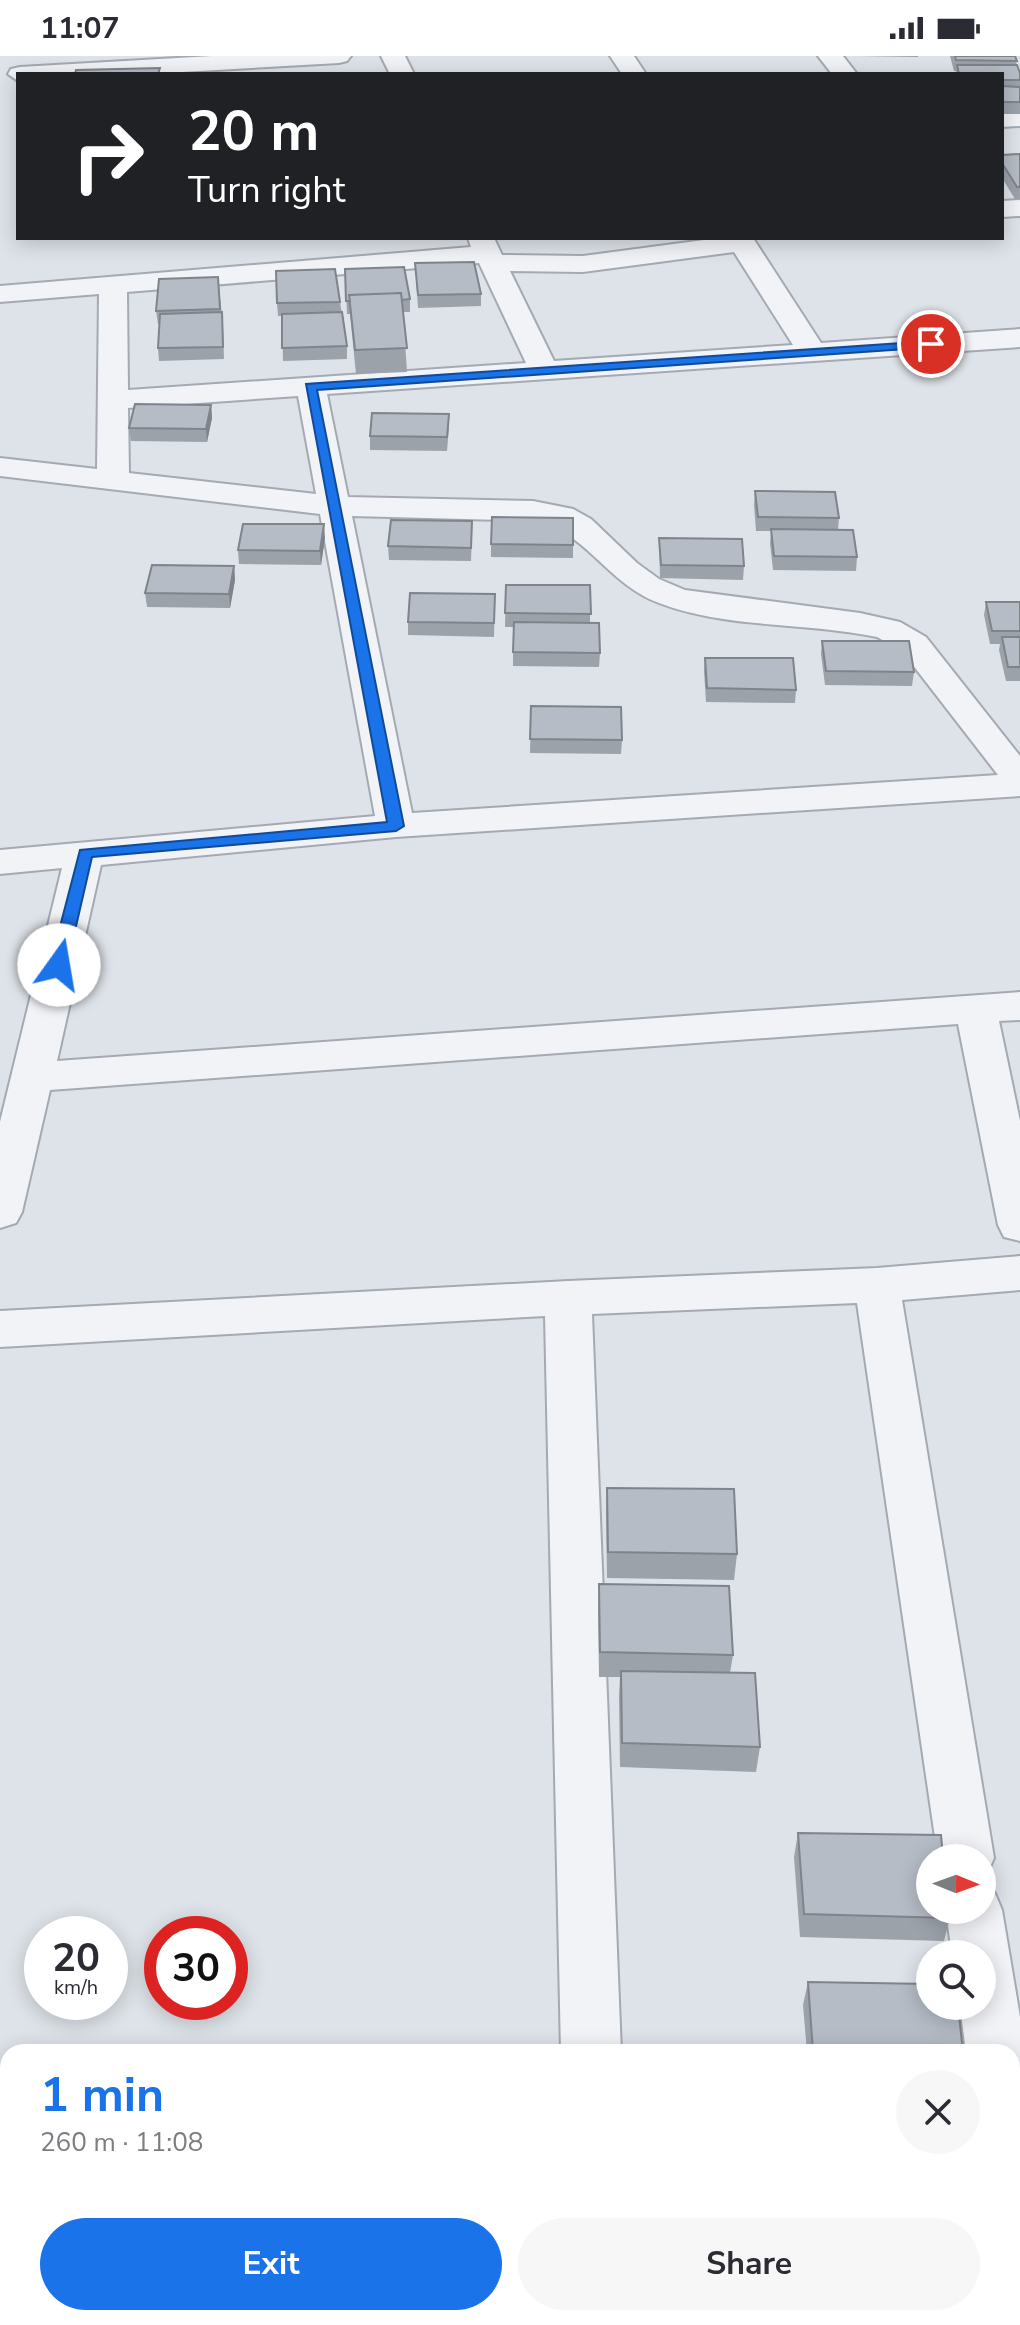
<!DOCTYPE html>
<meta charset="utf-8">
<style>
:root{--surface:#fff;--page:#f7f7f7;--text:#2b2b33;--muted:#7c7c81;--accent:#1a73e8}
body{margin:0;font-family:"Nunito Sans",sans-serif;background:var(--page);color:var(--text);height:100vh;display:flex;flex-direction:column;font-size:30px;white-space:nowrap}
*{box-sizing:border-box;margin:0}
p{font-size:26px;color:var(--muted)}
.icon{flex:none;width:44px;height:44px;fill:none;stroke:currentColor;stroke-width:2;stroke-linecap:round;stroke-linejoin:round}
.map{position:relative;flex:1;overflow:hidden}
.sheet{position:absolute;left:0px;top:1988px;width:1020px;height:282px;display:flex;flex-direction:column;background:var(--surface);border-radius:24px 24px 0 0;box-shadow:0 4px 20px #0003}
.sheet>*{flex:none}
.banner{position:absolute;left:16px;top:16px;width:988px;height:168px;border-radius:0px;box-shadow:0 4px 20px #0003;background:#202124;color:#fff;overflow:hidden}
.needle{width:52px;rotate:91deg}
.tools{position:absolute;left:916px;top:1788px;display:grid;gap:16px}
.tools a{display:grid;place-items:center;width:80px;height:80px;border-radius:50%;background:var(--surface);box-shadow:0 4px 20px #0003;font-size:40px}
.speed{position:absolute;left:24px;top:1860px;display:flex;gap:16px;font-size:40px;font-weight:700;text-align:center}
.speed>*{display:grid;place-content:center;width:104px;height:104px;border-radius:50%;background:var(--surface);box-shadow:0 4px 20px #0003;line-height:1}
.speed small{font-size:20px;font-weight:400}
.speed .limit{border:12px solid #d22;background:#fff;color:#111}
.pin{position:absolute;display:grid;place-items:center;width:68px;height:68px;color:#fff;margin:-34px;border:4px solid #fff;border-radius:50%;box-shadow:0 2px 8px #0007}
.me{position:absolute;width:88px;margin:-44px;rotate:13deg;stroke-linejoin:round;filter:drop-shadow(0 0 6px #0008)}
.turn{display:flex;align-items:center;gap:28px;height:168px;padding:0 40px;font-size:36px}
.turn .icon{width:104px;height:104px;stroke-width:2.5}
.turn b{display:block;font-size:56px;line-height:68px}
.round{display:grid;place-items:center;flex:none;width:84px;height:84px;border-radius:42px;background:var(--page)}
.overview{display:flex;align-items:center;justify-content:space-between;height:136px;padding:0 40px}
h1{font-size:48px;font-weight:700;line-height:60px;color:var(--accent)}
.cta{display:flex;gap:16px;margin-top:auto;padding:16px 40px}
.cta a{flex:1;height:92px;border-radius:48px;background:var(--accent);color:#fff;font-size:32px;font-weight:700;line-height:92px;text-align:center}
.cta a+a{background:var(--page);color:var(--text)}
.status{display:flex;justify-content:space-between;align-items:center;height:56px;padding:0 40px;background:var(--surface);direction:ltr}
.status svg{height:22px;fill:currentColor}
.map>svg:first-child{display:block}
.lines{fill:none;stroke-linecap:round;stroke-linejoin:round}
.street-casing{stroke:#a3aab3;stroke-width:4}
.street{fill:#f1f3f7;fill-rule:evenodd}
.wall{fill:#9ca2aa}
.shaded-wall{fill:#7f848b}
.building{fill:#b5bcc6;stroke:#7f848b;stroke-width:2}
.route{fill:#1a73e8;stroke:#114b97;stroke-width:2}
</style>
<div class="status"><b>11:07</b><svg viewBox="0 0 49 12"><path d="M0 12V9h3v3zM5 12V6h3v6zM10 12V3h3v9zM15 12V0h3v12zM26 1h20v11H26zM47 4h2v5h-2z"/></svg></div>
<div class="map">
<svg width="1020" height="2269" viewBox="0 0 1020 2269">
<rect width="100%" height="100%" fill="#dee3e9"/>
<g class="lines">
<defs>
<path id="street" d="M 212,0 L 351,0 L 347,5 L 339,7 L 147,18 L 18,18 L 18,25 L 8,18 L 11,13 L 20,11 Z
M 381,0 L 405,0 L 414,18 L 390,18 Z
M 610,0 L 634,0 L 646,18 L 622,18 Z
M 818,0 L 843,0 L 857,18 L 832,18 Z
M 1020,56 L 1020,70 L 1002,71 L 1002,57 Z
M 1020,144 L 1020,160 L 1002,161 L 1002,145 Z
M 468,182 L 494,182 L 502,199 L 583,200 L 719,182 L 753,182 L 821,287 L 1020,273 L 1020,291 L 327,338 L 348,441 L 533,445 L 573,453 L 591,463 L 637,507 L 659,523 L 685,534 L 860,557 L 900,566 L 926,581 L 1020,700 L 1020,740 L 396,781 L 101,809 L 57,1005 L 1020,936 L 1020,964 L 999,965 L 1020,1065 L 1020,1185 L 1004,1181 L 998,1169 L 958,968 L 50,1034 L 22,1156 L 16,1167 L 0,1172 L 0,1066 L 62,812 L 0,818 L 0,794 L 375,760 L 320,458 L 0,420 L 0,402 L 97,413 L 99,238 L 0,246 L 0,230 L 471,191 ZM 734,196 L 793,289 L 554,305 L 510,215 L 583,216 ZM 479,207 L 526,307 L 128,334 L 127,236 ZM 298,340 L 316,438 L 129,417 L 128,352 ZM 352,460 L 533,465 C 586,474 606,527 659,547 C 727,573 806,566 877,581 L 902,595 L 998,719 L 412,757 Z
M 1020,1200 L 1020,1234 L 902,1244 L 994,1802 L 986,1820 L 982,1821 L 982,1802 L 938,1802 L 857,1247 L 592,1258 L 621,1996 L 561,1996 L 545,1260 L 0,1291 L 0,1255 L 568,1225 L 877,1212 Z
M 982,1831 L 994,1835 L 1002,1854 L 1020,1961 L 1020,2009 L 1017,2016 L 1012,2018 L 1012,1996 L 966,1996 L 960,1950 L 982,1950 L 982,1898 L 952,1898 L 946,1854 L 982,1854 Z
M 0,2061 L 8,2061 L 8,2121 L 0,2121 Z
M 1012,2069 L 1020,2073 L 1020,2139 L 1014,2142 Z"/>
</defs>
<use href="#street" class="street-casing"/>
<use href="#street" class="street"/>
</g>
<path class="wall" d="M 858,0 L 918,0 L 918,1 Z
M 950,0 L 1015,0 L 1017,5 L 1016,9 L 1020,17 L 1020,58 L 1002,58 L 1002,18 L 955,18 L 956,15 L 954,15 Z
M 1020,98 L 1020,143 L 1015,143 L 1002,122 L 1002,99 Z
M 415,207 L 481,238 L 481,250 L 418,252 Z
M 345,213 L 410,243 L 410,256 L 403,256 L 407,316 L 356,318 L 350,258 L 347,258 Z
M 218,221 L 223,269 L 224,303 L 159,305 L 158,292 L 160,268 L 158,268 L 156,255 Z
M 340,246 L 347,290 L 347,303 L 283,305 L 282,260 L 278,260 L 277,247 Z
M 211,349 L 212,362 L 207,386 L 131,385 L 129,372 Z
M 449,371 L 447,395 L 370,394 L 370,380 Z
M 755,435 L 839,462 L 838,474 L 857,501 L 856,515 L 773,514 L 770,487 L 771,475 L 756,475 L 754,449 Z
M 573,462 L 573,502 L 491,501 L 491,488 Z
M 472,478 L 471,505 L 389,504 L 388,490 Z
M 325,482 L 321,509 L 239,508 L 238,494 Z
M 659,482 L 744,510 L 743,524 L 660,522 Z
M 234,510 L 235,524 L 230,552 L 147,551 L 145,537 Z
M 506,529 L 590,529 L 590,567 L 600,597 L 599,611 L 513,610 L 513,571 L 505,571 Z
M 495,538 L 494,581 L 408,579 L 408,566 Z
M 986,546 L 1020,546 L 1020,625 L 1006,625 L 999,594 L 1000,588 L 990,588 L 984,559 Z
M 822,585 L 914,616 L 912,630 L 825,629 L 821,598 Z
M 705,602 L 796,634 L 795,647 L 706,646 L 704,615 Z
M 531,650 L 622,684 L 621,698 L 530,697 Z
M 607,1432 L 737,1498 L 734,1524 L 607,1522 L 606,1457 Z
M 599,1528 L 733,1599 L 730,1617 L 760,1691 L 756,1716 L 620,1711 L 619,1640 L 620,1621 L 599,1621 L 598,1553 Z
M 798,1777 L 950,1862 L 944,1885 L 800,1881 L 794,1801 Z
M 808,1926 L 963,1996 L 807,1996 L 803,1949 Z"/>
<path class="shaded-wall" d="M 211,349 L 212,362 L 207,386 L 206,373 Z
M 324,468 L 325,482 L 321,509 L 320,495 Z
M 234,510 L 235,524 L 230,552 L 229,538 Z"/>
<path class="building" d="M 955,0 L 1015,0 L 1017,5 L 956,4 Z
M 957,9 L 1017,9 L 1020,17 L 1020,24 L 1002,24 L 1002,18 L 959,18 Z
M 160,12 L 158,18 L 75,18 L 76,14 Z
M 1002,30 L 1020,31 L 1020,46 L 1002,46 Z
M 1020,98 L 1020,131 L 1017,131 L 1002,107 L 1002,99 Z
M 474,206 L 481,238 L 418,239 L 415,207 Z
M 404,211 L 410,243 L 402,244 L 401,237 L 349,239 L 350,245 L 346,245 L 345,213 Z
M 335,213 L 340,246 L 277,247 L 276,215 Z
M 218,221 L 220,253 L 156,255 L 159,223 Z
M 401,237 L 407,292 L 355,294 L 349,239 Z
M 222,256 L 223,291 L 158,292 L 160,258 Z
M 342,256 L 347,290 L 282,292 L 282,258 Z
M 135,348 L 211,349 L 206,373 L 129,372 Z
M 372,357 L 449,358 L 447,381 L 370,380 Z
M 755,435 L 835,436 L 839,462 L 758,461 Z
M 492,461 L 573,462 L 573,489 L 491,488 Z
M 391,464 L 472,465 L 471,492 L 388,490 Z
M 243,468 L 324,468 L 320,495 L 238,494 Z
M 771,473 L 853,474 L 857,501 L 774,500 Z
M 659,482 L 742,483 L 744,510 L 661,509 Z
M 152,509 L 234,510 L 229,538 L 145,537 Z
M 506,529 L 590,529 L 591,558 L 505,557 Z
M 410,537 L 495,538 L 494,567 L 408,566 Z
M 986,546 L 1020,546 L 1020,575 L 992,575 Z
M 514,566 L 599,567 L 600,597 L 513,596 Z
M 1002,581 L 1020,581 L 1020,611 L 1008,611 Z
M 822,585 L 909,585 L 914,616 L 826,615 Z
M 705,602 L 793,602 L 796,634 L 707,632 Z
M 531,650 L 621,651 L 622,684 L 530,683 Z
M 607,1432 L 734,1433 L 737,1498 L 608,1496 Z
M 599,1528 L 729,1530 L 733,1599 L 600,1596 Z
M 621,1615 L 755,1617 L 760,1691 L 622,1687 Z
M 798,1777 L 941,1779 L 943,1802 L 930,1802 L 930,1854 L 950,1854 L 950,1862 L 804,1858 Z
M 808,1926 L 930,1928 L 930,1950 L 958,1950 L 963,1996 L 813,1996 Z
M 468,2262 L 566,2262 L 566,2269 L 468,2269 Z
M 625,2262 L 722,2262 L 722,2269 L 624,2269 Z"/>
<path class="route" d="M 931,285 L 937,288 L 935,291 L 317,334 L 404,770 L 396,775 L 92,801 L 67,909 L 59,914 L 53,913 L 50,909 L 80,794 L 387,766 L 306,328 Z"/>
</svg>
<div class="tools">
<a><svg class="needle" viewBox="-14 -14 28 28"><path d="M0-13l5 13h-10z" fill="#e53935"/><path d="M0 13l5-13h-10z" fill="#7c7c81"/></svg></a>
<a><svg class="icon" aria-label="search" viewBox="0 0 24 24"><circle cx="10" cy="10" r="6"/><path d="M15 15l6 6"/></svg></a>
</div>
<div class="speed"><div>20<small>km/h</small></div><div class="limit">30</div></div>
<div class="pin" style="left:931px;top:288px;background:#d93025"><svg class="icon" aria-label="arrive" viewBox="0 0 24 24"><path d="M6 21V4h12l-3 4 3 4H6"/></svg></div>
<svg class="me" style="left:59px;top:909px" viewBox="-20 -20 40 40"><circle r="19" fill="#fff"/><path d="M0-13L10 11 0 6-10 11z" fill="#1a73e8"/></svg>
<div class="banner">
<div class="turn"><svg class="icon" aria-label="right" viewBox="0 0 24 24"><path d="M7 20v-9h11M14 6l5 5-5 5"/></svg><div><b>20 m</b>Turn right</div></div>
</div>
<section class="sheet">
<div class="overview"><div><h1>1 min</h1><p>260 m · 11:08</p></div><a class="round"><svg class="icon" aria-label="close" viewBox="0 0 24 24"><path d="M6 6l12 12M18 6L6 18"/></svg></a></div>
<div class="cta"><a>Exit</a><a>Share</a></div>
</section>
</div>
